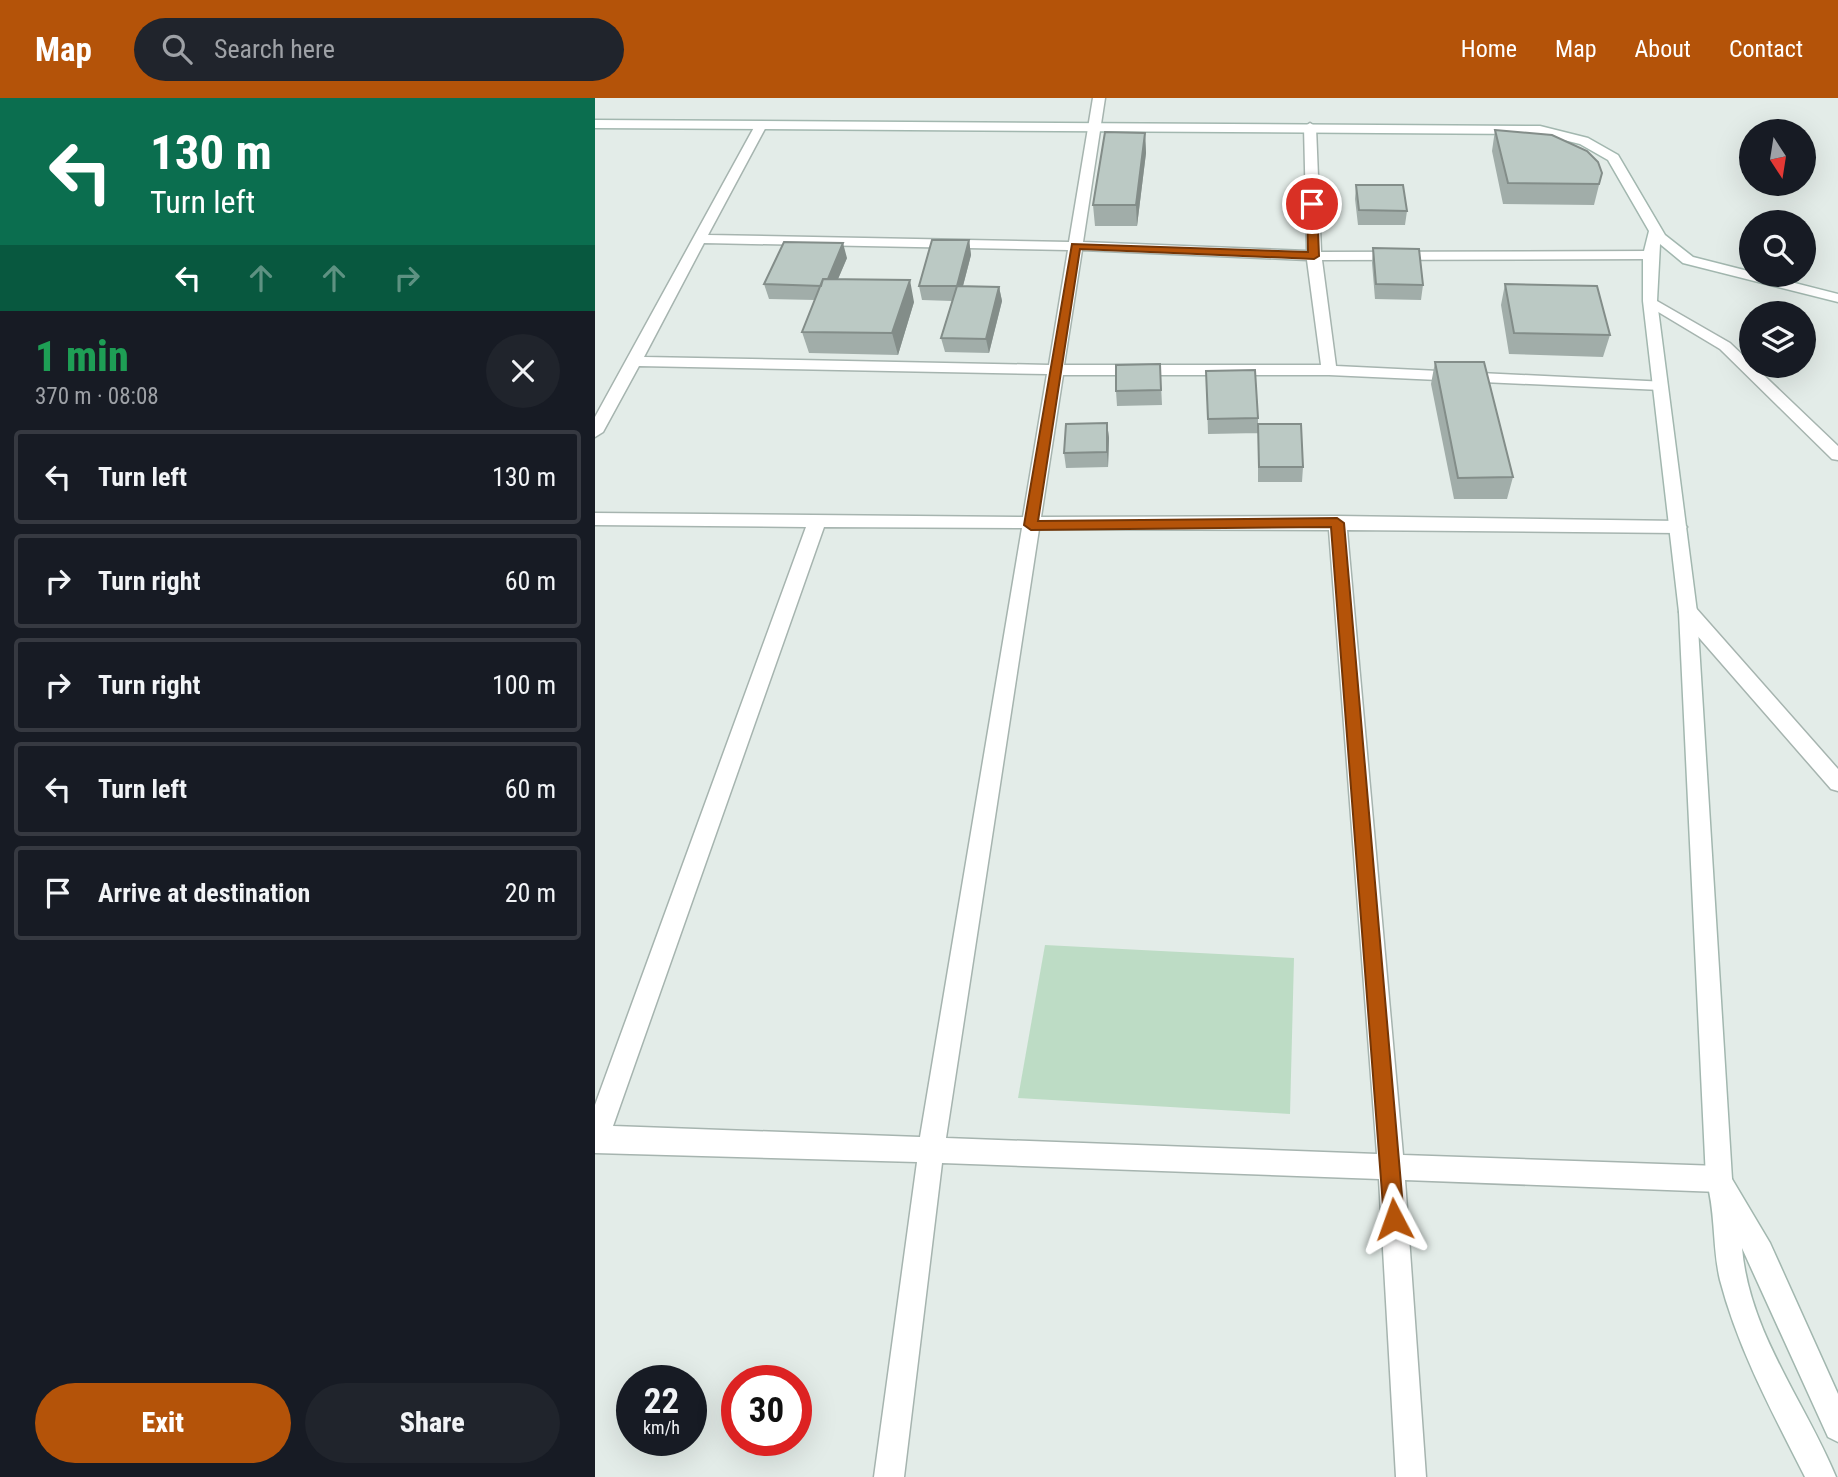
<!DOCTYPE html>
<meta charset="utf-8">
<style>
:root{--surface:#171b24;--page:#20242c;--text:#f1f3f6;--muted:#9ea1a6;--line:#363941;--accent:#b45309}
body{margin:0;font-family:"Roboto Condensed",sans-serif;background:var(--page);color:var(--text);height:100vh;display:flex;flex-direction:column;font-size:26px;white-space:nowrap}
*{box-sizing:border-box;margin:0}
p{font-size:23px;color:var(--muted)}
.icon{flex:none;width:38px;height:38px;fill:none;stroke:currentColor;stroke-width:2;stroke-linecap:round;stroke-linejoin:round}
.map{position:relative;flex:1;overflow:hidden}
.side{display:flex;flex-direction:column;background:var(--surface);width:595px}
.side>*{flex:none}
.banner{background:#0b6e4f;color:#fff;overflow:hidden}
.needle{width:46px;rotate:168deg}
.fabs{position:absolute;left:1144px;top:21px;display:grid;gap:14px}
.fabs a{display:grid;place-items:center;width:77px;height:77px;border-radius:50%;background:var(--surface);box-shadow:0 7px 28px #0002;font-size:35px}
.speed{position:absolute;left:21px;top:1267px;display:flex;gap:14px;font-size:35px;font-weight:700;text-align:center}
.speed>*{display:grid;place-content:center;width:91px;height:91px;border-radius:50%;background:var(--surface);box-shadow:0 7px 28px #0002;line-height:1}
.speed small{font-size:18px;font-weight:400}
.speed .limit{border:10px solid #d22;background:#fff;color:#111}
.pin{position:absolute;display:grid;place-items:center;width:60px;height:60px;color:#fff;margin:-30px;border:4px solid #fff;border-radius:50%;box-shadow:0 2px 7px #0007}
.me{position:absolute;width:77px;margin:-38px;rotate:356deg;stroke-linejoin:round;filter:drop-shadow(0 0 5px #0008)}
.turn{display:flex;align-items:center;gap:24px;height:147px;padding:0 35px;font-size:32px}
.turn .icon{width:91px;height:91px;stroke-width:2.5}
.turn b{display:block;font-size:49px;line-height:60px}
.lanes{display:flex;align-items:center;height:66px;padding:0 35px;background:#0003;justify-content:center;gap:35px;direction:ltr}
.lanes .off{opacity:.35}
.round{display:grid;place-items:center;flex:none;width:74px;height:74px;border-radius:37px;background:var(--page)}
.overview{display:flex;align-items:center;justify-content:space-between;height:119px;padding:0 35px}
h1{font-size:42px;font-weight:800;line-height:52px;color:#1e9e55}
.button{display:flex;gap:14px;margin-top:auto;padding:14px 35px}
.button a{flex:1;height:80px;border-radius:42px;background:var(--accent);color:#fff;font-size:28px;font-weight:800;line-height:80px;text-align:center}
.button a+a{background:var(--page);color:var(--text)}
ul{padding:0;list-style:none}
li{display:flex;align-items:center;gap:21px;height:94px;margin:0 14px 10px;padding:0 21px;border:4px solid var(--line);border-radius:7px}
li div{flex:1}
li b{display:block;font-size:26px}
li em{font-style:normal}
header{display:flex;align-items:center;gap:42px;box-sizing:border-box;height:98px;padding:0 35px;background:var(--accent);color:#fff}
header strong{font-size:33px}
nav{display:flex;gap:38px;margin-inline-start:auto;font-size:24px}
.search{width:490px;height:63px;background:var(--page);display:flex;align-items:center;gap:18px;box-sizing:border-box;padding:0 24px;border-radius:38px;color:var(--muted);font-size:26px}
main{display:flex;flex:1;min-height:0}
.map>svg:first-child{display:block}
.green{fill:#bddcc5}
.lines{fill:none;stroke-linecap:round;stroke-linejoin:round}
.street-casing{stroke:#a6b4af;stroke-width:3}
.secondary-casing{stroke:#a2b7af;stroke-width:3}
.street{fill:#fff;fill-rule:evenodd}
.secondary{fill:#fff;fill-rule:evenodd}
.wall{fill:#a1ada9}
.shaded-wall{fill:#838d89}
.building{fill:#bbc9c4;stroke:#838d89;stroke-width:2}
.route{fill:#b45309;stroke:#753606;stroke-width:2}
</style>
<header>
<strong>Map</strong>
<div class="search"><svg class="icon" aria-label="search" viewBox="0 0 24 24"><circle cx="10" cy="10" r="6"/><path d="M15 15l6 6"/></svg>Search here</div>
<nav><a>Home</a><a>Map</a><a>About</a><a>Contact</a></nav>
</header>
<main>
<section class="side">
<div class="banner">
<div class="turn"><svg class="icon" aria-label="left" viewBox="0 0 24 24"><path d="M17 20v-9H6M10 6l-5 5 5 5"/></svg><div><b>130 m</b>Turn left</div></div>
<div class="lanes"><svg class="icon" aria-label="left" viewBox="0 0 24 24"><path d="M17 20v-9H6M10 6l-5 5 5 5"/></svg><svg class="icon off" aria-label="ahead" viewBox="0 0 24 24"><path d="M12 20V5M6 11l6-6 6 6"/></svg><svg class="icon off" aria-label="ahead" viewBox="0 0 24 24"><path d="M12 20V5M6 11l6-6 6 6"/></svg><svg class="icon off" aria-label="right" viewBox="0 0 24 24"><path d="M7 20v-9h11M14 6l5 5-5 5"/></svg></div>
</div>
<div class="overview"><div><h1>1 min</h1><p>370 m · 08:08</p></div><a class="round"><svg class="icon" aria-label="close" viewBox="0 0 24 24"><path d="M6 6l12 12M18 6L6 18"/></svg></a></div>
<ul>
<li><svg class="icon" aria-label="left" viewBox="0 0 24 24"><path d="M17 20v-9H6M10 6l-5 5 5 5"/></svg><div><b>Turn left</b></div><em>130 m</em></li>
<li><svg class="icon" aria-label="right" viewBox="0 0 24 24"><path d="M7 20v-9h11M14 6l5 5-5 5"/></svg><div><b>Turn right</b></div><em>60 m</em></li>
<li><svg class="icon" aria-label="right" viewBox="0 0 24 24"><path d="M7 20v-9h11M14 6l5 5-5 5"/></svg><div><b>Turn right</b></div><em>100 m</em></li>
<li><svg class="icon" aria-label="left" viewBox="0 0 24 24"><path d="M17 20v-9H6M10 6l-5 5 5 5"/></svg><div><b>Turn left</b></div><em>60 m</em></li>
<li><svg class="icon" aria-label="arrive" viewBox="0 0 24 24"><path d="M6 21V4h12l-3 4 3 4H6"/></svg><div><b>Arrive at destination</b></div><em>20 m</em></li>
</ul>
<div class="button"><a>Exit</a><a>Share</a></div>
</section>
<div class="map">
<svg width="1243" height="1379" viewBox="0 0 1243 1379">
<rect width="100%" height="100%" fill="#e3ece8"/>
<path class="green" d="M 450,847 L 699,860 L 695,1016 L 423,1000 Z"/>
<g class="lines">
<defs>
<path id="street" d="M 498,0 L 510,0 L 488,144 L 712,153 L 709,29 L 715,25 L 721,29 L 726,154 L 1055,153 L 1062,157 L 1055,161 L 727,162 L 741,268 L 1072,284 L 1072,290 L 1066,292 L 734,277 L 468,277 L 446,419 L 742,418 L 1083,423 L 1092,429 L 1083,435 L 752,432 L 808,1057 L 1124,1068 L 1133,1072 L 1137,1081 L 1133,1090 L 1124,1094 L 810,1082 L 831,1379 L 801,1379 L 784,1081 L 347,1065 L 309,1379 L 279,1379 L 322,1064 L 0,1055 L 0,1007 L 211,429 L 0,427 L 0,415 L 428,419 L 452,276 L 44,268 L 8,334 L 0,339 L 0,319 L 162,24 L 172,27 L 113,137 L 474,144 ZM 109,145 L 473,152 L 454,267 L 49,259 ZM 487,152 L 712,162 L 726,267 L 469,267 ZM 229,429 L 427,430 L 325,1039 L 18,1028 ZM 444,431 L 734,432 L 782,1056 L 351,1040 Z
M 1055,199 L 1135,245 L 1243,348 L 1243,362 L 1237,361 L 1125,251 L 1050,206 L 1050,200 Z
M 1093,507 L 1100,509 L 1243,671 L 1243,693 L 1236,691 L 1086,519 L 1084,514 L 1086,509 Z"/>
<path id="secondary" d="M 0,22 L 945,28 L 993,40 L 1023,57 L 1070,137 L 1098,159 L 1157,174 L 1157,177 L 1168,177 L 1243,196 L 1243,204 L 1088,165 L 1065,146 L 1062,203 L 1102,514 L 1137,1081 L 1175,1145 L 1243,1296 L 1243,1344 L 1233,1339 L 1147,1150 C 1154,1234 1210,1304 1241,1379 L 1210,1379 C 1178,1316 1143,1251 1125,1182 C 1117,1149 1121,1114 1111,1081 L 1084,514 L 1048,203 L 1048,157 L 1054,133 L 1013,62 L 985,46 L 945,36 L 0,30 Z"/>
</defs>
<use href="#street" class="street-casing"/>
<use href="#secondary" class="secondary-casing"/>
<use href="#street" class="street"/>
<use href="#secondary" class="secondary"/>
</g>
<path class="wall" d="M 900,32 L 1007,75 L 999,107 L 908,106 L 897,53 Z
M 550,35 L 551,55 L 542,128 L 500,128 L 498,107 Z
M 761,87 L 812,113 L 810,127 L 763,127 L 760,101 Z
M 374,142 L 376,157 L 368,188 L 404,189 L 407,203 L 394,255 L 350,254 L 346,240 L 357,203 L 327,202 L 324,188 Z
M 778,150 L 828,187 L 826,202 L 780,201 L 777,165 Z
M 252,160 L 243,181 L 319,204 L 303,257 L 214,255 L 207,234 L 220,202 L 174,201 L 169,186 Z
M 910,186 L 1015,237 L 1008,259 L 914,256 L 906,207 Z
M 840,264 L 918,379 L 912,401 L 859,401 L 836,286 Z
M 565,266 L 567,307 L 522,308 L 521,293 Z
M 611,273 L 663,320 L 663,335 L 613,336 Z
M 512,325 L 514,340 L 513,369 L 471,370 L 469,355 Z
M 663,326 L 708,369 L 707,384 L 663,384 Z"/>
<path class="shaded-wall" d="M 550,35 L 551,55 L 542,128 L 541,107 Z
M 374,142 L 376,157 L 364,203 L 362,188 Z
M 248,145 L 252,160 L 234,202 L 230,188 Z
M 315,182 L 319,204 L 303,257 L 297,235 Z
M 404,189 L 407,203 L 394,255 L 391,241 Z
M 512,325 L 514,340 L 513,369 L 512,354 Z"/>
<path class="building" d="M 900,32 L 957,37 L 992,53 L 1003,64 L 1007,75 L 1004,86 L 913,85 Z
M 510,34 L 550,35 L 541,107 L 498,107 Z
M 761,87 L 808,87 L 812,113 L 764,112 Z
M 337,142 L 374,142 L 362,188 L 324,188 Z
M 189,144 L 248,145 L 233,181 L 228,181 L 226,188 L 169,186 Z
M 778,150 L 824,151 L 828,187 L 781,186 Z
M 228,181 L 315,182 L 297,235 L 207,234 Z
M 910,186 L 1002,188 L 1015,237 L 919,235 Z
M 362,188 L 404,189 L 391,241 L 346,240 Z
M 840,264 L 889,264 L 918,379 L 863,380 Z
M 565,266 L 566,292 L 521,293 L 521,267 Z
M 660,272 L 663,320 L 613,321 L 611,273 Z
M 512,325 L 512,354 L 469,355 L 471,326 Z
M 663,326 L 706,326 L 708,369 L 664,369 Z"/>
<path class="route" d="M 717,103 L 722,106 L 724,158 L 719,161 L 485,151 L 443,423 L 742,420 L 749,425 L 809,1121 L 806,1128 L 799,1131 L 792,1128 L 789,1121 L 736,429 L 436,432 L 429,427 L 477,146 L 713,154 L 712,106 Z"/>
</svg>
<div class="fabs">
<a><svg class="needle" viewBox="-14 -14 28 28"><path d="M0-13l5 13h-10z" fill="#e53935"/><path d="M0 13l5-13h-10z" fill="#9ea1a6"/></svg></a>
<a><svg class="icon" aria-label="search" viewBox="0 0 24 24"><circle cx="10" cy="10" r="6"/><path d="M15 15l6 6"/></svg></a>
<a><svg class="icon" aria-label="layers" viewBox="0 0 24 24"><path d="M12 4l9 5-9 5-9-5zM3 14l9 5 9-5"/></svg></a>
</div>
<div class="speed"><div>22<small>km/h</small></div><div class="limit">30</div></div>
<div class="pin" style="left:717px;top:106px;background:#d93025"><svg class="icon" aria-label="arrive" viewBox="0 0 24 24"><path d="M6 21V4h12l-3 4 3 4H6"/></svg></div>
<svg class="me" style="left:799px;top:1121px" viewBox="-20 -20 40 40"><path d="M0-17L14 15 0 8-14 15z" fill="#b45309" stroke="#fff" stroke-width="4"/></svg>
</div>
</main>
